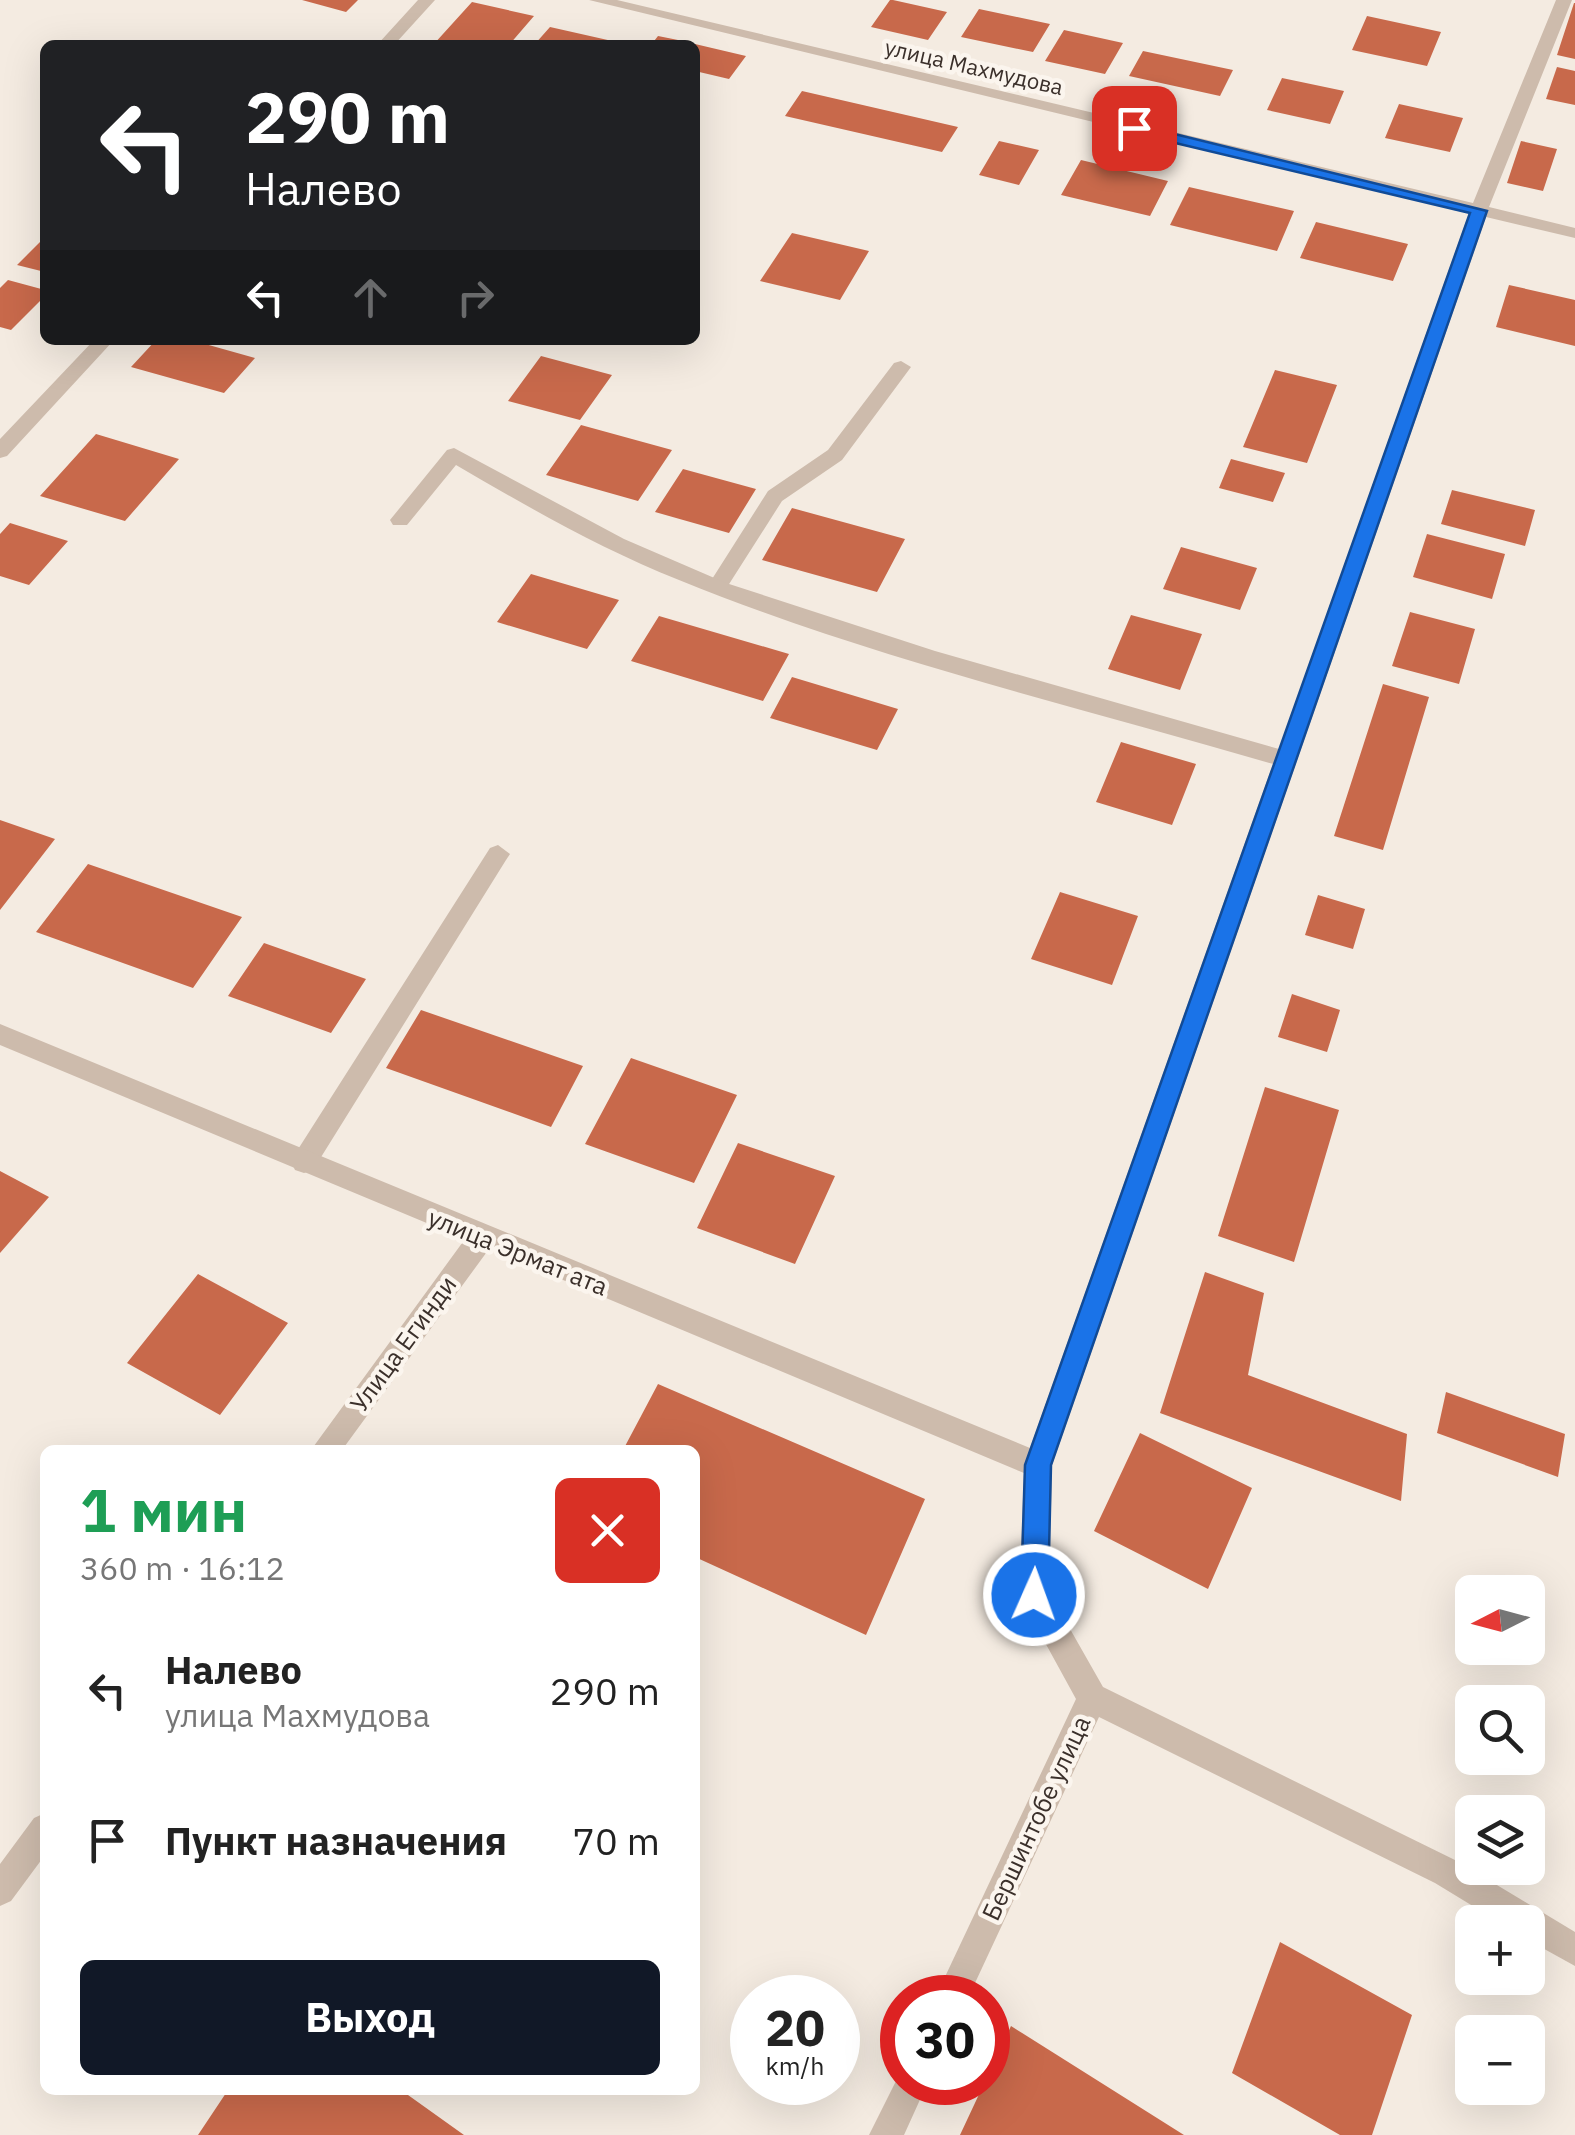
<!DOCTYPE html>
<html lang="ru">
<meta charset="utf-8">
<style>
:root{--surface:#fff;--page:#f2f2f2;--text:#222;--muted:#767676;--accent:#111827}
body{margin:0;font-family:"IBM Plex Sans",sans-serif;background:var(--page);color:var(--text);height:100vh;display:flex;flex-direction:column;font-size:38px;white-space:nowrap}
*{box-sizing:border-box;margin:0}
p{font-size:32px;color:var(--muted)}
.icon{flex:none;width:55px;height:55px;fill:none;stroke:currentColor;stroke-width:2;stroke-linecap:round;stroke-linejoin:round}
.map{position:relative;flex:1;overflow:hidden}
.panel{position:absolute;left:40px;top:1445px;width:660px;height:650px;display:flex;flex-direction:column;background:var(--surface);border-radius:15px;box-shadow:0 10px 40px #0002}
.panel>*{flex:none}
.banner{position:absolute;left:40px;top:40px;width:660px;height:305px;border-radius:15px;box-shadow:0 10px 40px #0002;background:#202124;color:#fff;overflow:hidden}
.needle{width:65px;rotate:264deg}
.controls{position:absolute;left:1455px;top:1575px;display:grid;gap:20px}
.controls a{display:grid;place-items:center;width:90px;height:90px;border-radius:15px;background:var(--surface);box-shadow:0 10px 40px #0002;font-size:50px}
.speed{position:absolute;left:730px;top:1975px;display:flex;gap:20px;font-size:50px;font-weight:700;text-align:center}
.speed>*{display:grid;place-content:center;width:130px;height:130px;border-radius:50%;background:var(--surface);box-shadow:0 10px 40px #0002;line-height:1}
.speed small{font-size:25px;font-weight:400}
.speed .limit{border:15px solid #d22;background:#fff;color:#111}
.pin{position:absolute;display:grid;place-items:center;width:85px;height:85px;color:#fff;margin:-42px;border-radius:20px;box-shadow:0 5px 15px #0006}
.me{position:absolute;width:110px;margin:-55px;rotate:2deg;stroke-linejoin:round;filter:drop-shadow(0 0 8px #0008)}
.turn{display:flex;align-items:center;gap:35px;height:210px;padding:0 40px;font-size:45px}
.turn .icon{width:130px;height:130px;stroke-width:2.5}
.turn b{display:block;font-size:70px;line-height:85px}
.lanes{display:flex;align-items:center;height:95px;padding:0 40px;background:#0003;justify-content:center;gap:50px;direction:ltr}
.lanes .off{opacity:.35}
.round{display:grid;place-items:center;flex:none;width:105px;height:105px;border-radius:15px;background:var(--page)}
.overview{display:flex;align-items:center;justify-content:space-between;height:170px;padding:0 40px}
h1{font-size:60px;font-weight:800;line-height:75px;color:#1e9e55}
.cta{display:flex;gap:20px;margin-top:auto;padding:20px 40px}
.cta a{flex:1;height:115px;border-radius:15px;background:var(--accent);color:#fff;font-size:40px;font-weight:800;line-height:115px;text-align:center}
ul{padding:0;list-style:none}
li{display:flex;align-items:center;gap:30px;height:150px;padding:0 40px}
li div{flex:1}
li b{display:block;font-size:38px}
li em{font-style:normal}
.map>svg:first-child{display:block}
.building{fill:#c8694b}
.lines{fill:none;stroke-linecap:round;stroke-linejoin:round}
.lane{fill:#cdbbac;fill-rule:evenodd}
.street{fill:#cdbbac;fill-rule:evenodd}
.route{fill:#1a73e8;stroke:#114b97;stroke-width:2.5}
.labels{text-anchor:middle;stroke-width:9;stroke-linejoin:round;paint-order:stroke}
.far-street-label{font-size:22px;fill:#3b302b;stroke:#fbf5ee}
.street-label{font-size:25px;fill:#3b302b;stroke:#fbf5ee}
</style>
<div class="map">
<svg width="1575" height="2135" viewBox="0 0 1575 2135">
<rect width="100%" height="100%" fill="#f4ebe1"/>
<path class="building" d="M 302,0 L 358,0 L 346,12 Z
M 890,0 L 893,0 L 947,12 L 928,40 L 871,27 Z
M 472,2 L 534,16 L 509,45 L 433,45 Z
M 1574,3 L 1575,3 L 1575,59 L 1557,55 Z
M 979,9 L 1050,24 L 1033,52 L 961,37 Z
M 1367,16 L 1441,32 L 1427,66 L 1352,50 Z
M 550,27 L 621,43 L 620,45 L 534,45 Z
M 1064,30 L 1123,43 L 1105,74 L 1045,61 Z
M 658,36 L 693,43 L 693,45 L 651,45 Z
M 695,44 L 746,56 L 729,79 L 695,71 Z
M 1143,51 L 1233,70 L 1220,96 L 1129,76 Z
M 1557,67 L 1575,71 L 1575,105 L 1546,99 Z
M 1282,78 L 1344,91 L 1330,124 L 1267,110 Z
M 802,91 L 958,127 L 942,152 L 785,116 Z
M 1399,104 L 1463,118 L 1450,152 L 1385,138 Z
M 999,141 L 1039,150 L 1019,185 L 979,175 Z
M 1521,141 L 1557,149 L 1543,191 L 1507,183 Z
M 1081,160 L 1168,181 L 1150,216 L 1061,195 Z
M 1189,187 L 1294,211 L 1277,251 L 1170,225 Z
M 1316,222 L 1408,244 L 1393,281 L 1300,258 Z
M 792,233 L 869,251 L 840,300 L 760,281 Z
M 45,237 L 45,272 L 17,265 Z
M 8,280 L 45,290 L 45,296 L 11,330 L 0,327 L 0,288 Z
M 1509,285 L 1575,300 L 1575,346 L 1496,327 Z
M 156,340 L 191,340 L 255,358 L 224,393 L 131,367 Z
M 541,356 L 612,375 L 580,420 L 508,401 Z
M 1275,370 L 1337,385 L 1307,463 L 1243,447 Z
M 581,425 L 672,450 L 638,501 L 546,475 Z
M 96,434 L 179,459 L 125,521 L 40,496 Z
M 1231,459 L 1285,473 L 1273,502 L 1219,488 Z
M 683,469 L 756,489 L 729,533 L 655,512 Z
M 1452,490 L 1535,510 L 1525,546 L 1441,524 Z
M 792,508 L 905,539 L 877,592 L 762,560 Z
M 10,523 L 68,541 L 29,585 L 0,576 L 0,534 Z
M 1427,534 L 1505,554 L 1492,599 L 1413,577 Z
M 1181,547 L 1257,568 L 1240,610 L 1163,589 Z
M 531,574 L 619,600 L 587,649 L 497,622 Z
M 1410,612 L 1475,629 L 1459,684 L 1392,666 Z
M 1131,615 L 1202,634 L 1180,690 L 1108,669 Z
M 659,616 L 789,654 L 763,701 L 631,661 Z
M 792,677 L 898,709 L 877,750 L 770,718 Z
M 1383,684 L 1429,697 L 1383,850 L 1334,836 Z
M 1121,742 L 1196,764 L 1172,825 L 1096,802 Z
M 0,820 L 55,839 L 0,910 Z
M 88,864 L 242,917 L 193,988 L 36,932 Z
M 1060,892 L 1138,916 L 1112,985 L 1031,959 Z
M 1318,895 L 1365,909 L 1353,949 L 1305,935 Z
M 264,943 L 366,979 L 331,1033 L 228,996 Z
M 1292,994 L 1340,1010 L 1327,1052 L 1278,1037 Z
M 421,1010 L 583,1066 L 551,1127 L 386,1068 Z
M 631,1058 L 737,1095 L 694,1183 L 585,1144 Z
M 1265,1087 L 1339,1110 L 1294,1262 L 1218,1236 Z
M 738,1143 L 835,1176 L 795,1264 L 697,1228 Z
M 0,1171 L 49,1197 L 0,1253 Z
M 1205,1272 L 1264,1293 L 1248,1375 L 1407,1434 L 1401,1501 L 1160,1413 Z
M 198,1274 L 288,1323 L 220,1415 L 127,1363 Z
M 658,1384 L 925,1499 L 866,1635 L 695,1557 L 695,1450 L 623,1450 Z
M 1446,1392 L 1565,1434 L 1558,1477 L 1437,1433 Z
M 1140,1433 L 1252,1488 L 1208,1589 L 1094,1531 Z
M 1280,1942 L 1412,2015 L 1372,2135 L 1340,2135 L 1232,2073 Z
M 1011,2026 L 1184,2135 L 960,2135 Z
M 228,2090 L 401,2090 L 464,2135 L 198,2135 Z"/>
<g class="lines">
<path class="lane" d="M 901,361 L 911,367 L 842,460 L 782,501 L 724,592 L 710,592 L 707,587 L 768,491 L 828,450 L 894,363 Z
M 498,845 L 510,854 L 506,860 L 313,1170 L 304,1173 L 295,1170 L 291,1162 L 295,1154 L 490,848 Z"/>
<path class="street" d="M 418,0 L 435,0 L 394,45 L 377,45 Z
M 589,0 L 617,0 L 1473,203 L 1556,0 L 1572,0 L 1489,207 L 1575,228 L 1575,238 L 1486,217 L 1052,1465 L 1049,1592 L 1103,1687 L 1457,1861 L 1575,1932 L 1575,1966 L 1528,1940 L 1528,1922 L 1499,1922 L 1435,1883 L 1099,1717 L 968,1998 L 935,1998 L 1076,1699 L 1019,1595 L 1024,1473 L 489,1249 L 342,1450 L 311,1450 L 465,1239 L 0,1045 L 0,1024 L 1030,1448 L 1273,764 C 1075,706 870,658 679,580 C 601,549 528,507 456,465 L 407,525 L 393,525 L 390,520 L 447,450 L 454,448 L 624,539 L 726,583 L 935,651 L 1279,749 L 1469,213 Z
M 94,340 L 114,340 L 7,456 L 0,458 L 0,439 Z
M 45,1813 L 45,1855 L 11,1901 L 0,1906 L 0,1864 L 34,1818 Z
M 902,2069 L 902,2082 L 928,2082 L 904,2135 L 869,2135 Z"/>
</g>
<path class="route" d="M 1134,124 L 1487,211 L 1051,1465 L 1048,1595 L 1044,1604 L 1034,1608 L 1025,1604 L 1021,1595 L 1025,1465 L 1470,213 L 1129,132 L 1129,125 Z"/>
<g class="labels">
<g class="far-street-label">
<text transform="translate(974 67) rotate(13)" y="8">улица Махмудова</text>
</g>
<g class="street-label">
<text transform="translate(518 1252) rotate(22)" y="9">улица Эрмат ата</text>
<text transform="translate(403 1344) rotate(-54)" y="9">Улица Егинди</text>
<text transform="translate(1036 1818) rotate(-65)" y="9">Бершинтобе улица</text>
</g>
</g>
</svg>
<div class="controls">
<a><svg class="needle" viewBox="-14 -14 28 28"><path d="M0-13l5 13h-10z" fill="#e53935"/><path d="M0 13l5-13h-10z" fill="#767676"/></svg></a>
<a><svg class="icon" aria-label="search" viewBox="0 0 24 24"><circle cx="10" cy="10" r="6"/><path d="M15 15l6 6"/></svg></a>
<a><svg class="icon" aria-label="layers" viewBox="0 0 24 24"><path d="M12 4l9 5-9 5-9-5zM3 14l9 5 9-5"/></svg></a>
<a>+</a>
<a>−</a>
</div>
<div class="speed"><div>20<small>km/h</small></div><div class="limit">30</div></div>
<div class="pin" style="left:1134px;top:128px;background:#d93025"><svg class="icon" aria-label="arrive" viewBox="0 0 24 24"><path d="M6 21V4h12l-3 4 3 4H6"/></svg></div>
<svg class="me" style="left:1034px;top:1595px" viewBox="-20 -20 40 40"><circle r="17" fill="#1a73e8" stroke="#fff" stroke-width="3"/><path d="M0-11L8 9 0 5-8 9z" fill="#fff"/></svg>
<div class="banner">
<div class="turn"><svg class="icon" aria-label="left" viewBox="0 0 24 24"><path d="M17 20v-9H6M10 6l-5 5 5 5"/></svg><div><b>290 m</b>Налево</div></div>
<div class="lanes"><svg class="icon" aria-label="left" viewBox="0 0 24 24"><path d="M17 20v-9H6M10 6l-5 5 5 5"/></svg><svg class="icon off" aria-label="ahead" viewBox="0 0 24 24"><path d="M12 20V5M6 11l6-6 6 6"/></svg><svg class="icon off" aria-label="right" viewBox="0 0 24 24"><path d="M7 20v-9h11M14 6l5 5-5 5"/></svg></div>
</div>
<section class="panel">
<div class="overview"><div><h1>1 мин</h1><p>360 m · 16:12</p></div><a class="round" style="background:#d93025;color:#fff"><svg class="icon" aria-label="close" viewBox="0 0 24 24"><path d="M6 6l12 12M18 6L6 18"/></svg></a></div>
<ul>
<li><svg class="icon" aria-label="left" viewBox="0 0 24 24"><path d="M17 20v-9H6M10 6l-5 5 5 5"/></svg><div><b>Налево</b><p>улица Махмудова</p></div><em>290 m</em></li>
<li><svg class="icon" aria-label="arrive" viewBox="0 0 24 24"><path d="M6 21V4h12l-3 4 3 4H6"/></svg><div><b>Пункт назначения</b></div><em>70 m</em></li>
</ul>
<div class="cta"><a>Выход</a></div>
</section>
</div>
